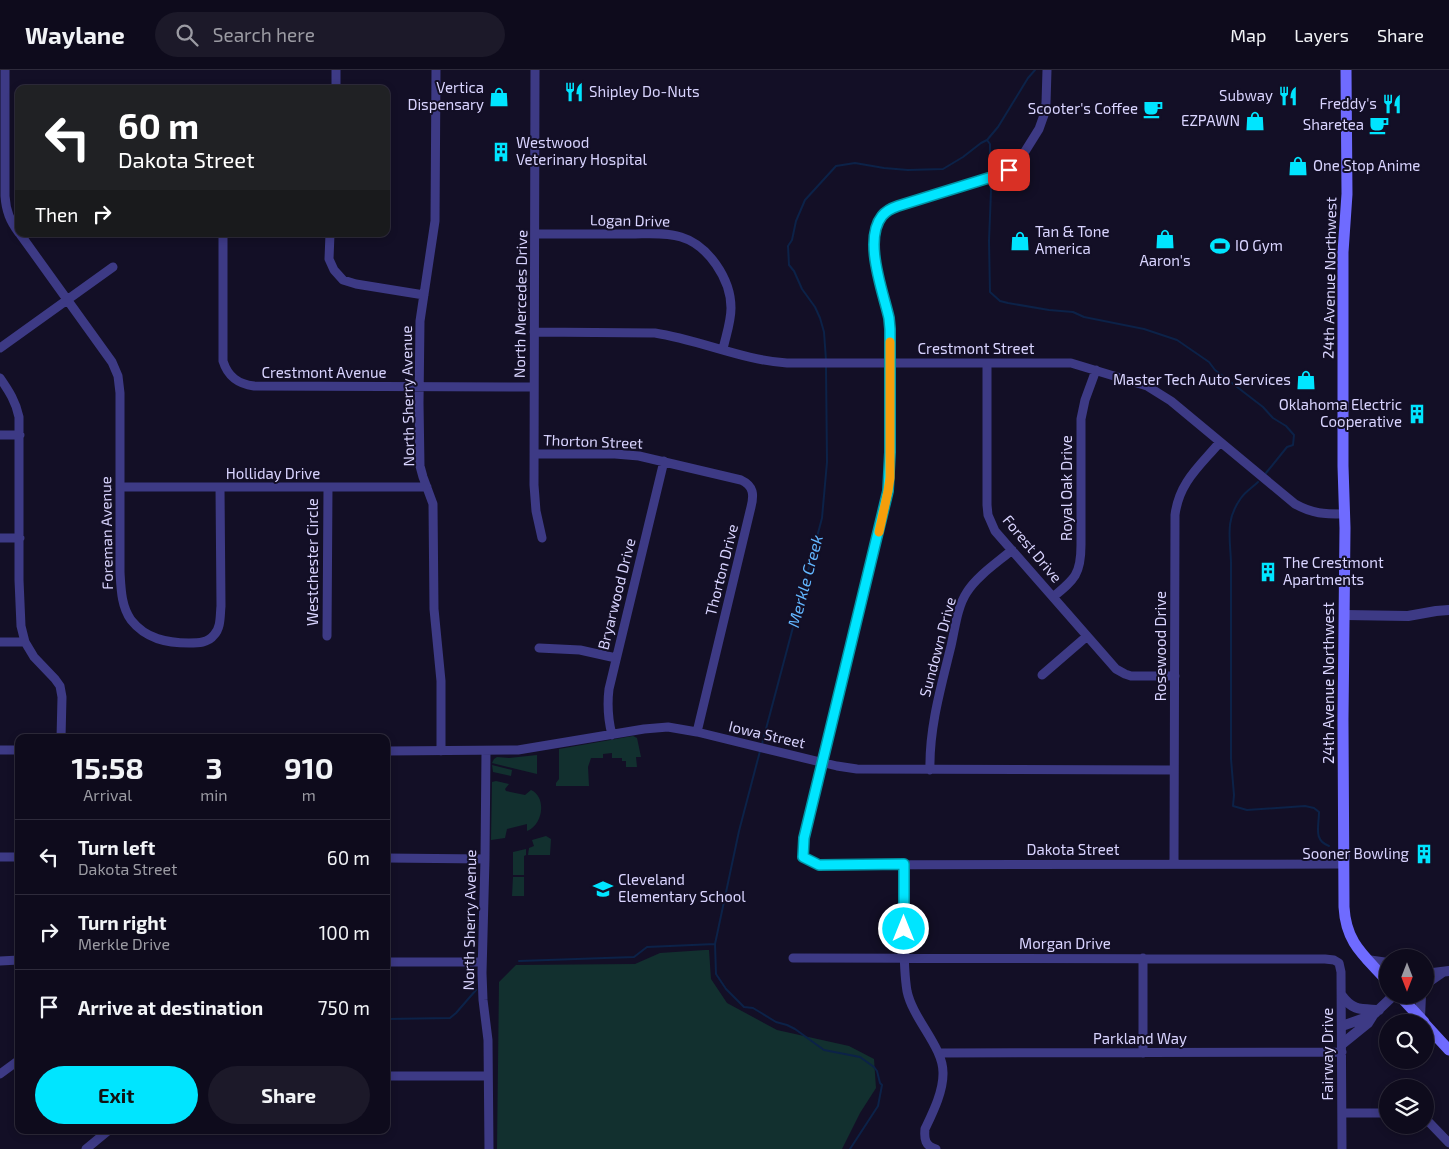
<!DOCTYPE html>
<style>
:root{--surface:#0e0b1c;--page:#1c1929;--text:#f1f3f6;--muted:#9b9ba3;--line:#2e2b3b;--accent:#00e5ff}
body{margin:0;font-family:"Exo 2",sans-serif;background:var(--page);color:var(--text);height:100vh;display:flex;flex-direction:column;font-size:19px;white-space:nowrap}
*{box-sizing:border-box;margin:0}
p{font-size:16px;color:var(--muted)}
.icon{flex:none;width:28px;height:28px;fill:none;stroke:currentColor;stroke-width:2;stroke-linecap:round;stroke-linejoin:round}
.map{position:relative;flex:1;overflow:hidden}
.details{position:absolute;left:15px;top:664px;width:375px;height:400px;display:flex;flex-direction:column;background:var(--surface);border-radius:10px;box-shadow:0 2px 8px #0003,0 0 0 1px var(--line)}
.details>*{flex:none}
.banner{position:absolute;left:15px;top:15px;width:375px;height:152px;border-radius:10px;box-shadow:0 2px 8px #0003,0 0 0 1px var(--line);background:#202124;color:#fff;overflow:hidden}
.needle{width:32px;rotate:180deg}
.tools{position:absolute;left:1379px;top:879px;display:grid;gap:10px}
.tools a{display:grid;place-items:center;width:55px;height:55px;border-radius:50%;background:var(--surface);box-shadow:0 2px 8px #0003,0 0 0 1px var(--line);font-size:25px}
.pin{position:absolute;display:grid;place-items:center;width:42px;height:42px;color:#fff;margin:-21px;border-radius:10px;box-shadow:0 2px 8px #0006}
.me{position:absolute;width:55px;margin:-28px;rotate:0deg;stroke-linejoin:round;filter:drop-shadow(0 0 4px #0008)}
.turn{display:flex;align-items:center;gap:18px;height:105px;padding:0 20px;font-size:22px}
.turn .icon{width:65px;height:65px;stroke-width:2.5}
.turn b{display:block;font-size:35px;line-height:42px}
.then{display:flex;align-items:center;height:48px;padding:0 20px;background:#0003;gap:10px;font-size:19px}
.eta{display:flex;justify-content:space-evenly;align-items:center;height:85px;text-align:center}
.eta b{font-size:30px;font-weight:700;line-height:35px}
.action{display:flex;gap:10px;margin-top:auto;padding:10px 20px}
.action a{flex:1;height:58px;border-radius:30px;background:var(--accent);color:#111;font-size:20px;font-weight:700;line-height:58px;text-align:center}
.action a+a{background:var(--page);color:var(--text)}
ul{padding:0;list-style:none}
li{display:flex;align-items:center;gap:15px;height:75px;padding:0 20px;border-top:1px solid var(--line)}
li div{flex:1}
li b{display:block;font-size:19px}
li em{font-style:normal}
header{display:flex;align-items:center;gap:30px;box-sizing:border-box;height:70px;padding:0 25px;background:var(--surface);border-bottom:1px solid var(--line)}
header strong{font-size:24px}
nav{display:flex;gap:28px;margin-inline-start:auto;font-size:18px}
.search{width:350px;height:45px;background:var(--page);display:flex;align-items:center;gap:12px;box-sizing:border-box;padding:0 18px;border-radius:28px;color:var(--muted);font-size:19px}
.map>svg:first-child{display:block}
.green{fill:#12302f}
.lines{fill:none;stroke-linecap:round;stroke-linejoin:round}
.stream{stroke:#0c2248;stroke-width:2}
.minor{stroke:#3d3a85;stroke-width:9}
.tertiary{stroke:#3d3a85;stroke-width:10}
.secondary{stroke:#6f6bff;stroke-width:11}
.route-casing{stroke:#0095a6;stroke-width:12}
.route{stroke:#00e5ff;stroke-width:9}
.slow{stroke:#f59e0b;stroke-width:9}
.labels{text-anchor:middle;stroke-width:4;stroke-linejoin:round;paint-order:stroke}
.poi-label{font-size:15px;fill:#d9d4ff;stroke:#130f26;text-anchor:end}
.street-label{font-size:15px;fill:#d9d4ff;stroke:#130f26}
.water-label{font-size:16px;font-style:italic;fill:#62b6ff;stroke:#130f26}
</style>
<header>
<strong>Waylane</strong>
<div class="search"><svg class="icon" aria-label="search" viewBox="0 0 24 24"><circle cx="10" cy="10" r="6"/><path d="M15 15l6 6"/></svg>Search here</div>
<nav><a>Map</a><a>Layers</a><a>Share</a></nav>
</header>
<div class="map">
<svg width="1449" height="1079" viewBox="0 0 1449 1079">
<rect width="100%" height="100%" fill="#130f26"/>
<path class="green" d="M 633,666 L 637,668 L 641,687 L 636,687 L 637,697 L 626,697 L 626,691 L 622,691 L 622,688 L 612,688 L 612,683 L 603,684 L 603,688 L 591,688 L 588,697 L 589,716 L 556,716 L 556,713 L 559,709 L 559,679 Z
M 537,685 L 537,704 L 492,693 L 494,689 L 497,687 L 509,688 Z
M 492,695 L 512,700 L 511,706 L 493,702 Z
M 496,711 L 509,714 L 505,719 L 506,721 L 525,725 L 531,720 C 547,727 543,755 527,761 L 527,754 L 507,759 L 505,768 L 491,770 L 492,712 Z
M 546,766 L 551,769 L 550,785 L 528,785 L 529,778 L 534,776 L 532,770 Z
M 526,779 L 526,785 L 524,786 L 524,805 L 513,805 L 513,782 Z
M 513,807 L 524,807 L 524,826 L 512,826 Z
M 705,880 L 709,880 L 711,909 L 727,933 L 777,960 L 849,976 L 874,989 L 876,1018 L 860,1043 L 842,1079 L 497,1079 L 499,912 L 516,895 L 635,894 L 660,883 Z"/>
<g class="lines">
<path class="stream" d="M 987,70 L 990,74 L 990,100
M 990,114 L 991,121 L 989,171 L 990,222 L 1000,231 L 1008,233 L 1049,240 L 1073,242 L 1084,247 L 1144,259 L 1177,270 L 1209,292 L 1215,300 L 1263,337 L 1273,348 L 1286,356 L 1294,365 L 1293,375 L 1287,377 L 1266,403
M 826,290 L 824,262 L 820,248 L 815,237 L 802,219 L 794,201 L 789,195 L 788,176 L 792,170 L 796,151 L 805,130 L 836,96 L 855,93 L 884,98 L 908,100 L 943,99 L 963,87 L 981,73 L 987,70 L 998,57 L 1028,8 L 1035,0
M 1258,412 C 1253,417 1245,422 1241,428 C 1225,450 1230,467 1231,492 L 1231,689 L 1234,725 L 1233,736 L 1247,740 L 1305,736 L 1314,738 L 1319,742 C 1319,757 1313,770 1329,776
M 762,674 L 822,448 L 827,392 L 826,297
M 760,681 L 739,761 L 715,874 L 716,904 L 726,919 L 744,937 L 753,938 L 776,952 L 787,955 L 795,959 L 824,980 L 860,987 L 874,997 L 877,1001 L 880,1013 L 882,1015 L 878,1036 L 850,1079
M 519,891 L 634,887 L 647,877 L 715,874
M 386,949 L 450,948 L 456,943 L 476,920"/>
<path class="minor" d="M 5,0 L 5,126 C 6,141 10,151 19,163
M 436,0 L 435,151 L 420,251 L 419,333 L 420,396 L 423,407 L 433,434 L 434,539 L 441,611 L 441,681
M 535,0 L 534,415 L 536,441 L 542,468
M 1047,0 L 1046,33 L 1044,45 L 1039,59 L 1019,91 L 1014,97 L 998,105 L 898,136 C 888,140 880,145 876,156 C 867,178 884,225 889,248 L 890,259 L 890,392 L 888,421 L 804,768 L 803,787 L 819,795 L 1344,794
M 336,19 L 336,0
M 20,164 L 112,292 L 118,306 L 120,323 L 120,502 C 121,518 121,536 131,550 C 146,569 167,573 189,573 C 198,573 208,573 214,565 C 221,558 220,546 221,536 L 220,417
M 223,164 L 223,291 C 228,307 238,314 254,316 L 533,317
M 330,164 L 329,189 L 334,200 L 343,210 L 356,214 L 424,225
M 535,164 C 567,164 599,164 631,164 C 647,164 665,162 681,167 C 708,175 731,209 731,238 C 731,252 726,265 723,279
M 534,262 L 655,263 C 700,270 742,290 787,293 L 1071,293 L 1147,316 L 1171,331 L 1295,434 C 1313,444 1324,444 1344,444
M 0,278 L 113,197
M 987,293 L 987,435 L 988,445 L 995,461 L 1116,599 L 1125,604 L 1131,606 L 1175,606
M 0,308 C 9,321 16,332 19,347 L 19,510 L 21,556 L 25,572 L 34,587 L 55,609 L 60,616 L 62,627 L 61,668
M 0,365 L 20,365
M 534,384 L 615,384 L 639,386 L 741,410 C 754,416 754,425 751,437 L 697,662
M 120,417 L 427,417
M 0,468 L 20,468
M 1053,527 C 1075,509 1081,504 1081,475 L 1081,349 L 1085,330 L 1096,300
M 327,566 L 328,418
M 0,572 L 25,572
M 539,578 L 580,580 L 616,588
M 1042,605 L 1086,567
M 612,665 C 608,649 607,635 609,619 L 664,391
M 0,680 L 19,680
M 386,681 L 518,680 L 644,659 L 668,657 L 697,662 L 837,696 L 857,699 L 1174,700
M 486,681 L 485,789 L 482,903 L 483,930 L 488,970 L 489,1079
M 930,700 C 929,658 941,617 951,576 C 955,559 957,537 967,522 C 977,506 998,492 1012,480
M 0,787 L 19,787
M 386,788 L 485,789
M 904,794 C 905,819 904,843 904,867 C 904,885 904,903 907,921 C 913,950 944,977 943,1004 C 943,1022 933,1042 925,1059 C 924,1069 925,1076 936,1079
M 1174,794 L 1175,445 C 1179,412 1200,396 1220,372
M 793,888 L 1325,889 L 1334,890 L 1339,893 L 1341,902 L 1342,1079
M 1143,888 L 1143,983
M 0,891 L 19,890
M 386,892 L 482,892
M 939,983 L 1342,982
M 0,1004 L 19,990
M 386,1006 L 488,1006
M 1400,1016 L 1400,1018
M 1343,1043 L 1388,1043
M 1425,1048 L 1449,1073
M 86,1079 L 109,1060"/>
<path class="tertiary" d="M 1345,545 L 1408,546 L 1436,541 L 1449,540
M 1367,890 L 1388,893
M 1425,904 L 1449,901
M 1425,917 L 1430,911 L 1443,902
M 1342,926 C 1353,941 1361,939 1379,940
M 1420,948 L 1421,925
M 1342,956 L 1373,945
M 1342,974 L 1368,953 L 1373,945 L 1394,925"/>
<path class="secondary" d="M 1346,0 L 1347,124 L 1343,182 L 1343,396 L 1345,458 L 1343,649 L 1344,837 C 1346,874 1365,886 1388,912
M 1399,925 L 1424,952
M 1425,954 L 1449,980"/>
</g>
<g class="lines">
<defs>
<path id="route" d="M 904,859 L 904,794 L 819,795 L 803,787 L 804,768 L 888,421 L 890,382 L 890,259 L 889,248 C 883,221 863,170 882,146 C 886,141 892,138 898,136 L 998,105 L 1009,100"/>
</defs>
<use href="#route" class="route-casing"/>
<use href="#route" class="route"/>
<path class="slow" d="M 879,462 L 888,421 L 890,408 L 890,272"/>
</g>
<defs>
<symbol id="restaurant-bare" viewBox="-9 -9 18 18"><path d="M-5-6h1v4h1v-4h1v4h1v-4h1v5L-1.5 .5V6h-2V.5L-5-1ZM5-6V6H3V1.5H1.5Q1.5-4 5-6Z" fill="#00e5ff" stroke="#130f26" stroke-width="2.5" paint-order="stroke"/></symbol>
<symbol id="shop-bare" viewBox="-9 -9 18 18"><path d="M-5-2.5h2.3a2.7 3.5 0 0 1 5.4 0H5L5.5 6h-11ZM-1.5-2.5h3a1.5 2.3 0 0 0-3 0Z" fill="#00e5ff" stroke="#130f26" stroke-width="2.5" paint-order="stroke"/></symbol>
<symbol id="cafe-bare" viewBox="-9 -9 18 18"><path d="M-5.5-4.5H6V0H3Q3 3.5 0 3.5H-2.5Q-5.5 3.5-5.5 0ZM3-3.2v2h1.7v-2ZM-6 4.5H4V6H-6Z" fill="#00e5ff" stroke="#130f26" stroke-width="2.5" paint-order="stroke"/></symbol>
<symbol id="building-bare" viewBox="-9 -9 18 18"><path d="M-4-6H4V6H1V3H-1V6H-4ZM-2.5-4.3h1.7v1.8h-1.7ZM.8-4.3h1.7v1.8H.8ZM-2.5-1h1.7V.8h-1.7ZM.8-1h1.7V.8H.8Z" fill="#00e5ff" stroke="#130f26" stroke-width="2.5" paint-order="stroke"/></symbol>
<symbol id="stadium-bare" viewBox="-9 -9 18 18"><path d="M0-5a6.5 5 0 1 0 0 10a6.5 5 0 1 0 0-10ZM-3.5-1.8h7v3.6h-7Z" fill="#00e5ff" stroke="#130f26" stroke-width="2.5" paint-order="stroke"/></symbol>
<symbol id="school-bare" viewBox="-9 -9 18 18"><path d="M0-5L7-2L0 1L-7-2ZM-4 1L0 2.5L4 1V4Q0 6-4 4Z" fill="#00e5ff" stroke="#130f26" stroke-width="2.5" paint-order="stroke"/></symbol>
</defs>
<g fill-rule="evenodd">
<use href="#restaurant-bare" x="560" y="8" width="28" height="28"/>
<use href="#restaurant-bare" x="1274" y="12" width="28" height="28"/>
<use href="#shop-bare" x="485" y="13" width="28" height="28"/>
<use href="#restaurant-bare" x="1378" y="20" width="28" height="28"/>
<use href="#cafe-bare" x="1139" y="25" width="28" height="28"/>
<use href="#shop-bare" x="1241" y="37" width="28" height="28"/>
<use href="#cafe-bare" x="1365" y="41" width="28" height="28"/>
<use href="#building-bare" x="487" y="68" width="28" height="28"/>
<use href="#shop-bare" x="1284" y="82" width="28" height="28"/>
<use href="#shop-bare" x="1151" y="155" width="28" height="28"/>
<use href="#shop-bare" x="1006" y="157" width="28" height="28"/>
<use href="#stadium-bare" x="1206" y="162" width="28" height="28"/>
<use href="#shop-bare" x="1292" y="296" width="28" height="28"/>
<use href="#building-bare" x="1403" y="330" width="28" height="28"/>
<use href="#building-bare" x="1254" y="488" width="28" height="28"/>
<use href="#building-bare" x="1410" y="770" width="28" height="28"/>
<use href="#school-bare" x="589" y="805" width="28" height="28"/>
</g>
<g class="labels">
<g class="poi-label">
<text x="484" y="23">Vertica<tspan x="484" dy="17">Dispensary</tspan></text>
<text x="589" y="27" text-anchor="start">Shipley Do-Nuts</text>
<text x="1273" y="31">Subway</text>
<text x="1377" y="39">Freddy's</text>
<text x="1138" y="44">Scooter's Coffee</text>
<text x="1240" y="56">EZPAWN</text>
<text x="1364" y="60">Sharetea</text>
<text x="516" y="78" text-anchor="start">Westwood<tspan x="516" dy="17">Veterinary Hospital</tspan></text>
<text x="1313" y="101" text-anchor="start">One Stop Anime</text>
<text x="1035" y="167" text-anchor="start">Tan &amp; Tone<tspan x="1035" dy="17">America</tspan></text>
<text x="1235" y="181" text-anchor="start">IO Gym</text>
<text x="1165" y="196" text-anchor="middle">Aaron's</text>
<text x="1291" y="315">Master Tech Auto Services</text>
<text x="1402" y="340">Oklahoma Electric<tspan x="1402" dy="17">Cooperative</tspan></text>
<text x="1283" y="498" text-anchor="start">The Crestmont<tspan x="1283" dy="17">Apartments</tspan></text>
<text x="1409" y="789">Sooner Bowling</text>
<text x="618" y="815" text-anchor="start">Cleveland<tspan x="618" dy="17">Elementary School</tspan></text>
</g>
<g class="street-label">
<text transform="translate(630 151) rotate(1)" y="5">Logan Drive</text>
<text transform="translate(1330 208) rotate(-89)" y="5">24th Avenue Northwest</text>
<text transform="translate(521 234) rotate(-89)" y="5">North Mercedes Drive</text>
<text x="976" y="284">Crestmont Street</text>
<text x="324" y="308">Crestmont Avenue</text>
<text transform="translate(408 326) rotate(-91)" y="5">North Sherry Avenue</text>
<text transform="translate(593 372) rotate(2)" y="5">Thorton Street</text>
<text x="273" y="409">Holliday Drive</text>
<text transform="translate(1067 418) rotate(-90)" y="5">Royal Oak Drive</text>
<text transform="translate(107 463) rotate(-91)" y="5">Foreman Avenue</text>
<text transform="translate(1032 479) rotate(50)" y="5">Forest Drive</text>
<text transform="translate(313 492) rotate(-90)" y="5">Westchester Circle</text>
<text transform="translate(722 500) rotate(-76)" y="5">Thorton Drive</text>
<text transform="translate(617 524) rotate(-76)" y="5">Bryarwood Drive</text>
<text transform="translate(1161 576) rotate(-90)" y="5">Rosewood Drive</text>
<text transform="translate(938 577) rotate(-75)" y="5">Sundown Drive</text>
<text transform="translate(1329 613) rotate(-90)" y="5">24th Avenue Northwest</text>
<text transform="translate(767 665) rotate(13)" y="5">Iowa Street</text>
<text x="1073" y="785">Dakota Street</text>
<text transform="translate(470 850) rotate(-89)" y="5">North Sherry Avenue</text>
<text x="1065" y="879">Morgan Drive</text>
<text x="1140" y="974">Parkland Way</text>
<text transform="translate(1328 984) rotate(-90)" y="5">Fairway Drive</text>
</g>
<g class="water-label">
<text transform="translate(805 511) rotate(-75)" y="6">Merkle Creek</text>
</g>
</g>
</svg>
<div class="tools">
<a><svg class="needle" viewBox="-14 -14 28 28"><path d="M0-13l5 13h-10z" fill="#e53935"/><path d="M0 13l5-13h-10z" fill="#9b9ba3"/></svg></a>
<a><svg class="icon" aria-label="search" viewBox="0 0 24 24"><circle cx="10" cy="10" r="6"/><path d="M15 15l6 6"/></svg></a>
<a><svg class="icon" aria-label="layers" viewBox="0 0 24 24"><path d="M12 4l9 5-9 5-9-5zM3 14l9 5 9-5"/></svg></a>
</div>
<div class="pin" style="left:1009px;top:100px;background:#d93025"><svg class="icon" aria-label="arrive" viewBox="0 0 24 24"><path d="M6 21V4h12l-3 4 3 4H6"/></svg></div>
<svg class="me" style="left:904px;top:859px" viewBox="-20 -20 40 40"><circle r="17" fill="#00e5ff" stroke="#fff" stroke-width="3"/><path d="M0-11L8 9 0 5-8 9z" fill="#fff"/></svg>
<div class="banner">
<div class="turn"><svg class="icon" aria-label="left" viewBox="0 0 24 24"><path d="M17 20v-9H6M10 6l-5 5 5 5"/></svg><div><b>60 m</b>Dakota Street</div></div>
<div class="then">Then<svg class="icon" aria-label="right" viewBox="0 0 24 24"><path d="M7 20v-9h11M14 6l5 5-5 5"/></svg></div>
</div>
<section class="details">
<div class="eta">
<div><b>15:58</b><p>Arrival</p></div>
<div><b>3</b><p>min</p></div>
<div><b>910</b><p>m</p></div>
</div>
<ul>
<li><svg class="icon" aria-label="left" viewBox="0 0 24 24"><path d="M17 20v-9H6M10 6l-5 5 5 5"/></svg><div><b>Turn left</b><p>Dakota Street</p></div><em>60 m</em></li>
<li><svg class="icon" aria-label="right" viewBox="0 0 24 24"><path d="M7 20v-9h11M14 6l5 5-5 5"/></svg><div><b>Turn right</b><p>Merkle Drive</p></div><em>100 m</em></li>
<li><svg class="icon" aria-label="arrive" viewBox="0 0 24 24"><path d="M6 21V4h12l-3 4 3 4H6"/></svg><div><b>Arrive at destination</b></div><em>750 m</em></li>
</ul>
<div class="action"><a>Exit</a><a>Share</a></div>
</section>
</div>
